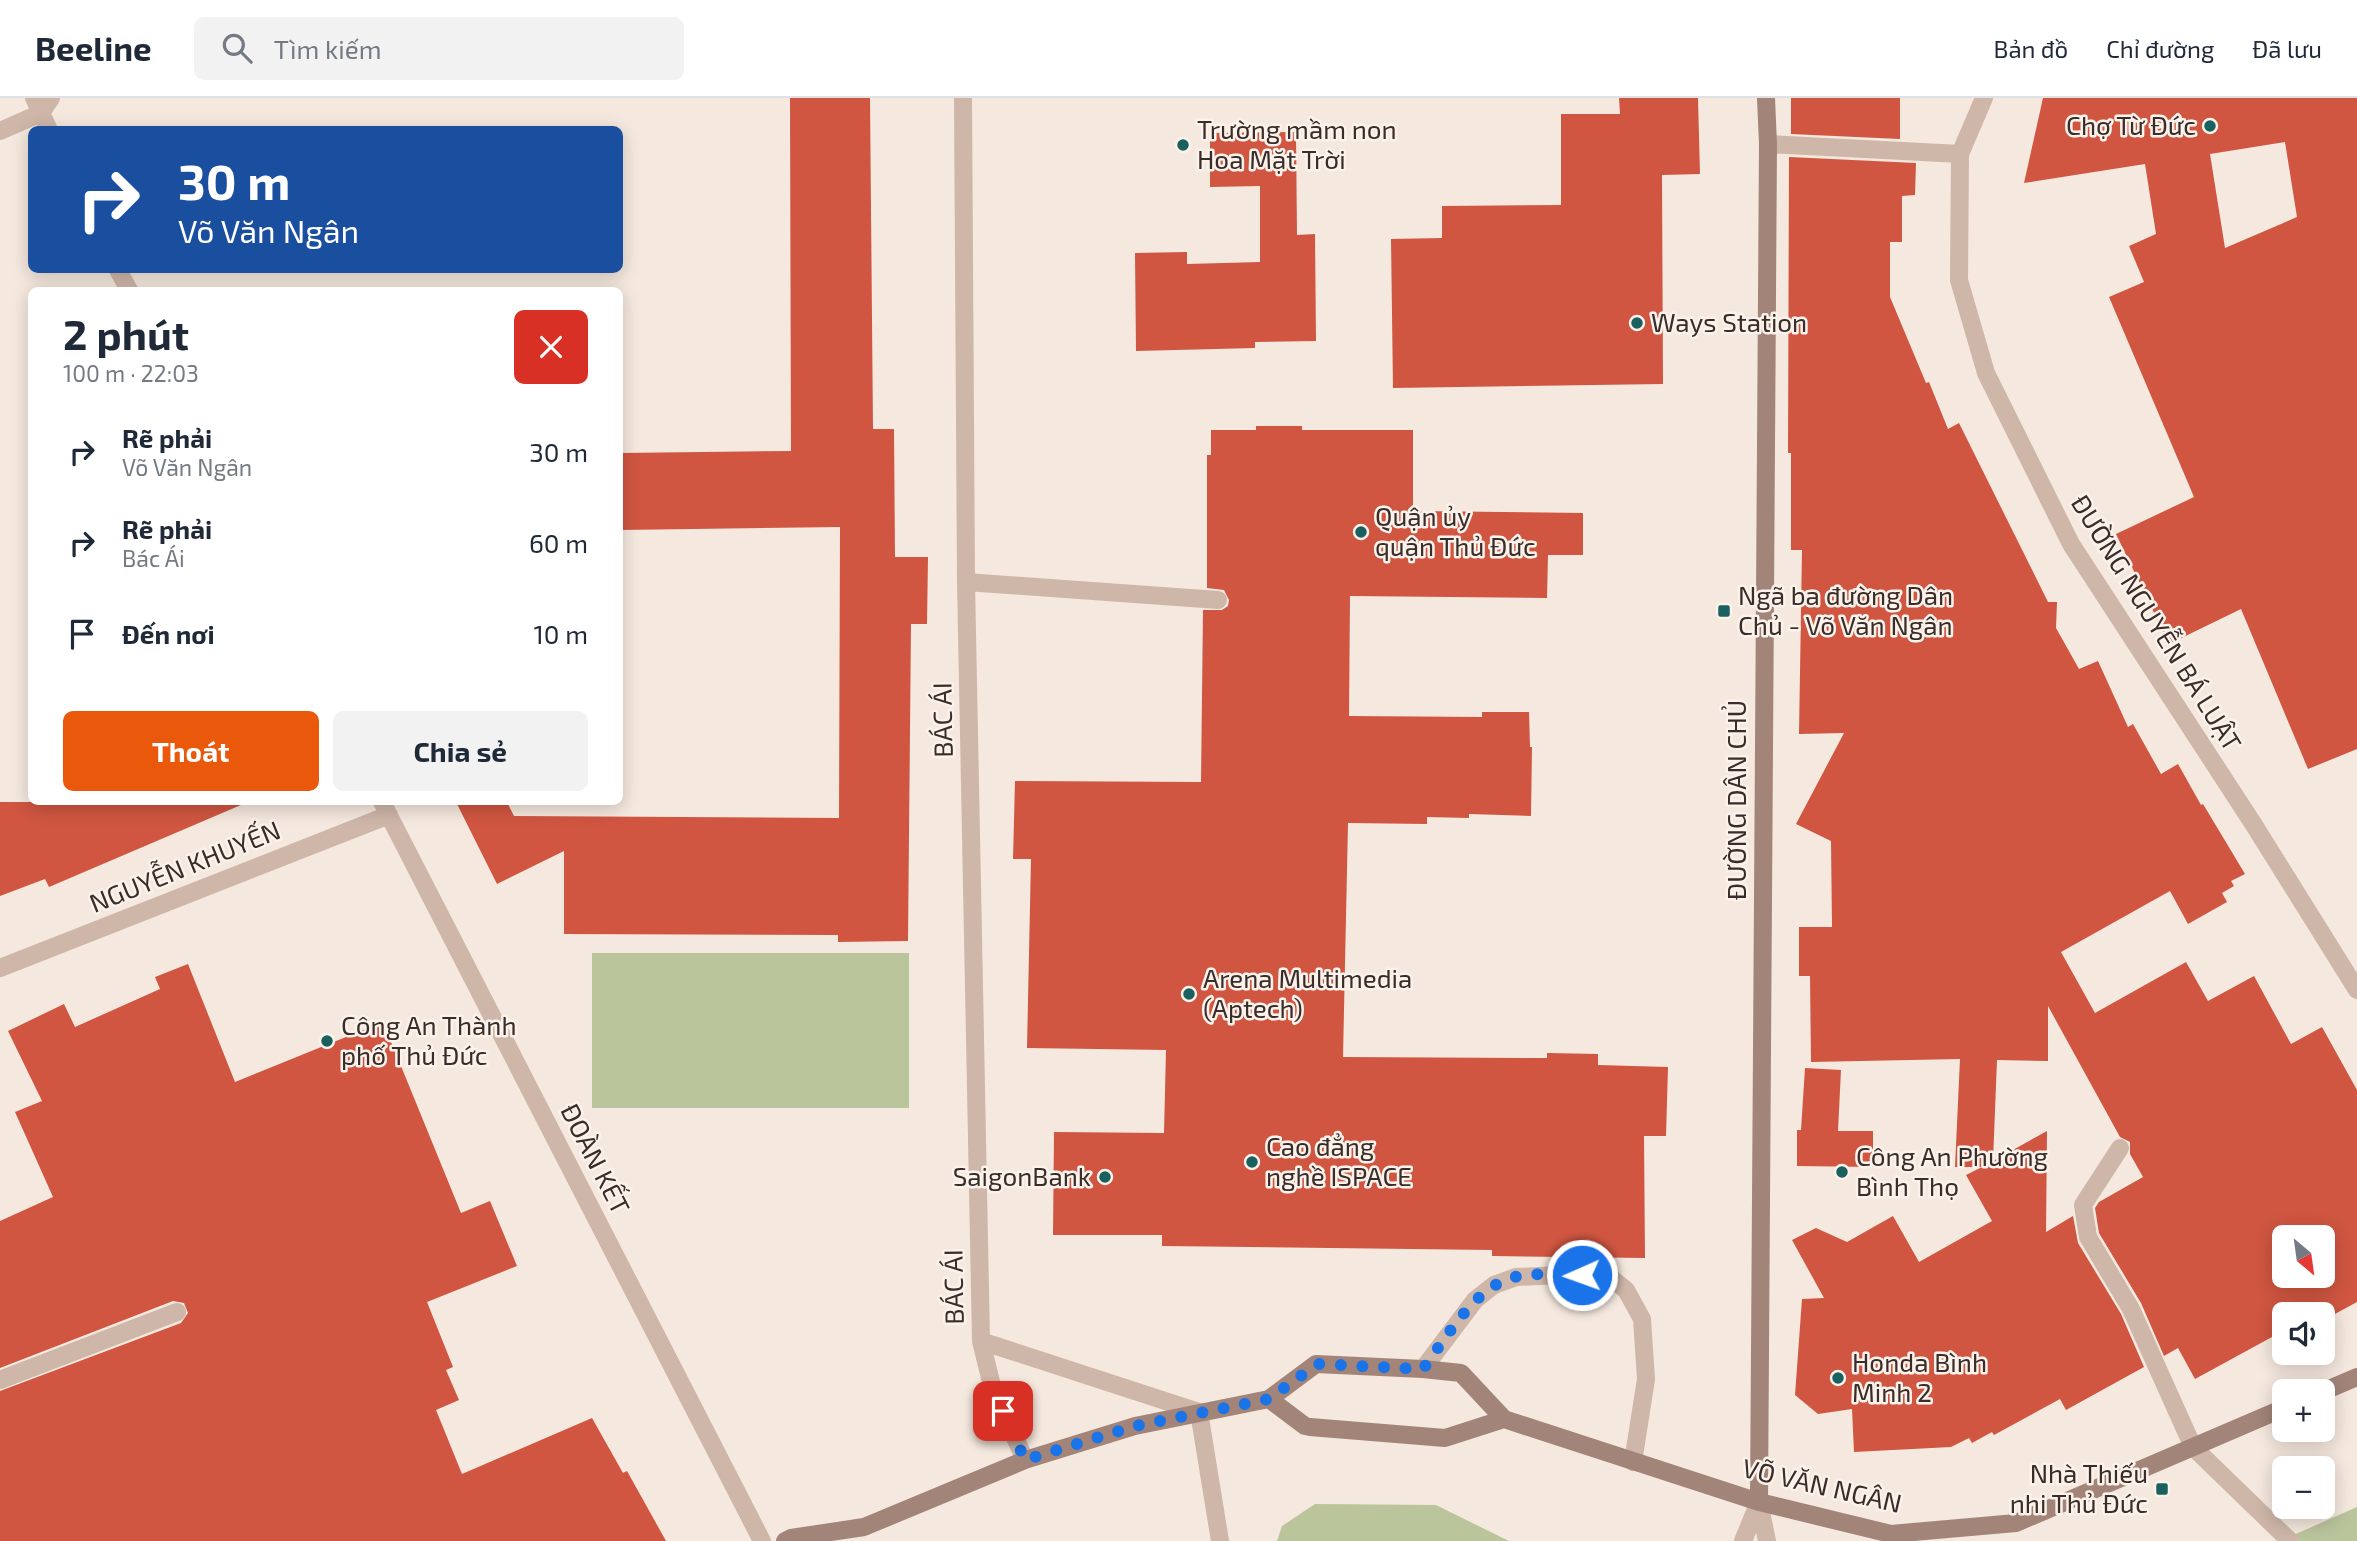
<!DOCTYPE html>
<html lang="vi">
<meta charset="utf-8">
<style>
:root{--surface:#fff;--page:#f2f2f3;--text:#1f2937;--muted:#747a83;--line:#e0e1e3;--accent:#ea580c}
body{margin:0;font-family:"Exo 2",sans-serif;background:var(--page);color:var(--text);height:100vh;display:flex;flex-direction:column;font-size:26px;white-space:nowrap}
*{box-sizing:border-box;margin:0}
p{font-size:23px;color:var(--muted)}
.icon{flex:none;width:38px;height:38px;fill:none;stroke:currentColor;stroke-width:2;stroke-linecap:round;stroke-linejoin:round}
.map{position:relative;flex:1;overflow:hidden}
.sheet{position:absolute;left:28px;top:189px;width:595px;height:518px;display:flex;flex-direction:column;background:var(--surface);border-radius:10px;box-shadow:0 4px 18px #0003}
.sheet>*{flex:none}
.top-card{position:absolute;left:28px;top:28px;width:595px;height:147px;border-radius:10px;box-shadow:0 4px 18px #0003;background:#1a4fa0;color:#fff;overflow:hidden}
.needle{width:46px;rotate:151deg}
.controls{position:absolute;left:2272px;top:1127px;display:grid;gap:14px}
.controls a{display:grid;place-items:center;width:63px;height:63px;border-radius:10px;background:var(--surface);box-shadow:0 4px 18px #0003;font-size:35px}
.pin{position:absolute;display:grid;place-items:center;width:60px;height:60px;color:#fff;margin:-30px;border-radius:14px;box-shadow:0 4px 10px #0006}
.me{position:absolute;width:77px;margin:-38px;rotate:268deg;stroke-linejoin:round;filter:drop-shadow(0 0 5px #0008)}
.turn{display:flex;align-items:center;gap:24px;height:147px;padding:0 35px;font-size:32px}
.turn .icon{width:91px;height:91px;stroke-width:2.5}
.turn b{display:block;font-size:49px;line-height:60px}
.round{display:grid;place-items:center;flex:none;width:74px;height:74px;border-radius:10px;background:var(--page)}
.headline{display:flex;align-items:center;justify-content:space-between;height:119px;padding:0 35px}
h1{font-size:42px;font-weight:700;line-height:52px}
.button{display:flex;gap:14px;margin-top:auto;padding:14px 35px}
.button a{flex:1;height:80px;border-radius:10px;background:var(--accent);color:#fff;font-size:28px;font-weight:700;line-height:80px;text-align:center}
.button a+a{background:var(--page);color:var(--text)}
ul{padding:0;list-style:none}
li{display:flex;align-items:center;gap:21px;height:91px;padding:0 35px}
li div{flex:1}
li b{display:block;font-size:26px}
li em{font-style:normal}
header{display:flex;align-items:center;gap:42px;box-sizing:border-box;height:98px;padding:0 35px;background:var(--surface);border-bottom:2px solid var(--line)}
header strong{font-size:33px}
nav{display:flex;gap:38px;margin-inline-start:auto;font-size:24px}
.search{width:490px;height:63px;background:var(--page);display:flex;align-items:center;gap:18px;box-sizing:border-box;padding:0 24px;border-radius:10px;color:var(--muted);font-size:26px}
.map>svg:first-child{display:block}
.green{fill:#bbc59c}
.building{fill:#d05641;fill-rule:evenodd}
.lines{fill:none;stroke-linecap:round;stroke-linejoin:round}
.lane{stroke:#ceb6a8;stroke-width:18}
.street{stroke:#ceb6a8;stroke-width:18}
.secondary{stroke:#a28479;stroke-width:18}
.route{stroke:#1a73e8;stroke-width:12;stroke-dasharray:0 21.6}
.poi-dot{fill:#1a605e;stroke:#fbf2eb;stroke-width:2.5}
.labels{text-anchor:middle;stroke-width:5;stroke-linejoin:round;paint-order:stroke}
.poi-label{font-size:26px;fill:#3a2d29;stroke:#fbf2eb;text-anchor:start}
.street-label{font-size:26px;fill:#3a2d29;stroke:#fbf2eb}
</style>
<header>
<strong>Beeline</strong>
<div class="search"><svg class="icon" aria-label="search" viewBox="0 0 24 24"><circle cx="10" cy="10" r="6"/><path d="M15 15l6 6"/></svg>Tìm kiếm</div>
<nav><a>Bản đồ</a><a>Chỉ đường</a><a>Đã lưu</a></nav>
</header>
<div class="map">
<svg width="2357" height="1443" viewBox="0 0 2357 1443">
<rect width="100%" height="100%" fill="#f5e8de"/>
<path class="green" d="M 592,855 L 909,855 L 909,1010 L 592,1010 Z
M 1315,1406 L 1436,1407 L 1509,1443 L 1277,1443 L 1282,1428 Z
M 2357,1409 L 2357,1443 L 2280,1443 Z"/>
<path class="building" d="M 790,0 L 870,0 L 873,331 L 894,331 L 895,459 L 928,459 L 927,526 L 911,526 L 908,843 L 838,844 L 838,837 L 564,836 L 564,753 L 497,786 L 456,704 L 507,704 L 514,718 L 839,720 L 840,429 L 620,432 L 620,355 L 791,353 Z
M 1619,0 L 1698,0 L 1700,76 L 1662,77 L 1663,286 L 1393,290 L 1391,141 L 1442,140 L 1442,108 L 1561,107 L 1561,16 L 1620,16 Z
M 1791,0 L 1900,0 L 1900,41 L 1791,36 Z
M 2043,0 L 2357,0 L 2357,651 L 2308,671 L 2241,511 L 2169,546 L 2116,436 L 2194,399 L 2109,199 L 2144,184 L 2129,148 L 2156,136 L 2145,66 L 2024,85 ZM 2285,44 L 2297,119 L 2225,150 L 2210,56 Z
M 1296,34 L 1297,137 L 1315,136 L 1316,243 L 1255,244 L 1255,250 L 1136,253 L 1135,155 L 1187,154 L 1187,166 L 1260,164 L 1260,88 L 1210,89 L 1210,35 Z
M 1789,59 L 1916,65 L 1915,97 L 1902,98 L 1902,144 L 1890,144 L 1890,199 L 1926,285 L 1929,284 L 1948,331 L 1959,325 L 2048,504 L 2057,504 L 2056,530 L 2079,571 L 2098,563 L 2128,629 L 2133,626 L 2161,676 L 2178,666 L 2201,707 L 2203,706 L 2245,776 L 2231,783 L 2234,788 L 2222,795 L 2227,804 L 2188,826 L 2170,793 L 2061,854 L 2095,915 L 2186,864 L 2208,903 L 2254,878 L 2291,946 L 2322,929 L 2357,992 L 2357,1204 L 2322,1223 L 2322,1216 L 2284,1216 L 2284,1242 L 2276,1246 L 2272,1239 L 2195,1281 L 2178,1250 L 2164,1258 L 2141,1205 L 2099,1135 L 2095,1110 L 2099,1104 L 2143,1079 L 2130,1056 L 2130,1044 L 2120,1039 L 2048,908 L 2048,963 L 1997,962 L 1993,1063 L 2047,1033 L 2046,1134 L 2073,1118 L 2078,1145 L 2121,1216 L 2144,1269 L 2066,1312 L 2060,1301 L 1994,1337 L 1992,1334 L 1972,1345 L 1969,1340 L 1951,1349 L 1854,1354 L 1852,1311 L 1818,1316 L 1795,1297 L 1802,1201 L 1824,1200 L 1792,1142 L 1816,1130 L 1847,1144 L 1893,1118 L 1919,1164 L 1992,1123 L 1966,1077 L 1982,1069 L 1955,1069 L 1960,961 L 1811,964 L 1810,878 L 1799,878 L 1799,829 L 1832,829 L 1831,743 L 1796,726 L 1844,635 L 1799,636 L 1802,452 L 1791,452 L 1791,355 L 1788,355 ZM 2284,1139 L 2322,1139 L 2322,1178 L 2284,1178 Z
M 1256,328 L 1302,328 L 1302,332 L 1413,332 L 1413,413 L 1583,415 L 1583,457 L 1548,457 L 1547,500 L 1350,498 L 1349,618 L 1482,619 L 1482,614 L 1529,614 L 1530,649 L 1532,649 L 1531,718 L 1469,716 L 1469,720 L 1427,719 L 1427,726 L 1348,725 L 1343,959 L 1547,960 L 1547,955 L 1598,956 L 1598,967 L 1668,969 L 1666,1038 L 1644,1038 L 1645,1160 L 1492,1158 L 1492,1152 L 1162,1148 L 1162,1137 L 1053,1137 L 1054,1034 L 1164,1035 L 1166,952 L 1027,950 L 1031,761 L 1013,761 L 1015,683 L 1201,684 L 1203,512 L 1222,512 L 1228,508 L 1229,502 L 1224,492 L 1207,490 L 1207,357 L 1211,357 L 1211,332 L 1256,332 Z
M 0,704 L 248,704 L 49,789 L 45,781 L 0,798 Z
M 188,866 L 235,984 L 383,924 L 461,1115 L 490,1103 L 517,1168 L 427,1204 L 453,1269 L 446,1272 L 459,1302 L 436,1312 L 462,1376 L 592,1320 L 623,1375 L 627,1373 L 666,1443 L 0,1443 L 0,1293 L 181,1225 L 188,1215 L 184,1205 L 173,1203 L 0,1270 L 0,1123 L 53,1099 L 15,1014 L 42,1003 L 8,933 L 64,906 L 75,929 L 160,891 L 155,879 Z
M 1805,970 L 1841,972 L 1838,1033 L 1873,1033 L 1873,1069 L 1797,1068 L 1797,1032 L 1801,1032 Z"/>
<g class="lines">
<path class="lane" d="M 1768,46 L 1960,56
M 966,484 L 1218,502
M 2120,1050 L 2083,1107 L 2088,1139 L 2131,1211 L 2193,1349 L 2290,1443
M 1423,1271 L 1475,1202 L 1494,1187 L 1516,1179 L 1582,1176 L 1611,1180 L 1626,1192 L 1642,1221 L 1646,1281 L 1633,1364
M 0,1282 L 177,1214
M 1759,1404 L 1767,1443
M 1743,1443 L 1759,1404"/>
<path class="street" d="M 34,0 L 49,32
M 963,0 L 966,484 L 981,1243 L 992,1288 L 1025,1362
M 1984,0 L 1960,56 L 1959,182 L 1986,275 L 2071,446 L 2254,727 L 2357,892
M 0,33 L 41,15 L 51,0
M 118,172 L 129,192
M 382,704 L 762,1443
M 0,870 L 389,717
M 981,1243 L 1199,1314 L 1220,1443"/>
<path class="secondary" d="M 2322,1294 L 2357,1279
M 1269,1301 L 1305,1328 L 1310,1329 L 1445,1340 L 1504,1321
M 1759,1404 L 1768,46 L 1766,0
M 785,1443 L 791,1440 L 864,1429 L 1025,1362 L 1135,1328 L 1269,1301 L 1316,1266 L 1423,1271 L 1461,1275 L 1504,1321 L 1759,1404 L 1891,1436 L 2016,1425 L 2284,1310"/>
</g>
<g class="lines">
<path class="route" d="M 1003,1313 L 1025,1362 L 1135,1328 L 1269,1301 L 1317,1266 L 1423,1271 C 1447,1239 1475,1188 1515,1179 C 1536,1174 1561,1177 1582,1177"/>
</g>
<g class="poi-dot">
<circle cx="2210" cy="28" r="7"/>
<circle cx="1183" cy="47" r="7"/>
<circle cx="1637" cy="225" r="7"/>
<circle cx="1361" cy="434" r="7"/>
<rect x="1717" y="506" width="14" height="14" rx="3.5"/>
<circle cx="1189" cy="896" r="7"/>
<circle cx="327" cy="943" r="7"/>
<circle cx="1252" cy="1064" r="7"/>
<circle cx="1842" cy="1074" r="7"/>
<circle cx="1105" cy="1079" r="7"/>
<circle cx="1838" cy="1280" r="7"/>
<rect x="2155" y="1384" width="14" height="14" rx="3.5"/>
</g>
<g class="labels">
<g class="poi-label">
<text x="2196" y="37" text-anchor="end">Chợ Từ Đức</text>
<text x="1197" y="41">Trường mầm non<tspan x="1197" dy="30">Hoa Mặt Trời</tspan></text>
<text x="1651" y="234">Ways Station</text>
<text x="1375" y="428">Quận ủy<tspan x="1375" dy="30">quận Thủ Đức</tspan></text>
<text x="1738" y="507">Ngã ba đường Dân<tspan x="1738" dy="30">Chủ - Võ Văn Ngân</tspan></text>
<text x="1203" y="890">Arena Multimedia<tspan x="1203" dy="30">(Aptech)</tspan></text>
<text x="341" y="937">Công An Thành<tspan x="341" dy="30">phố Thủ Đức</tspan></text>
<text x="1266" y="1058">Cao đẳng<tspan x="1266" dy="30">nghề ISPACE</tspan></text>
<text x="1856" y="1068">Công An Phường<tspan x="1856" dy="30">Bình Thọ</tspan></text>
<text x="1091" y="1088" text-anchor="end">SaigonBank</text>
<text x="1852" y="1274">Honda Bình<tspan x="1852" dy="30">Minh 2</tspan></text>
<text x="2148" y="1385" text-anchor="end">Nhà Thiếu<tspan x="2148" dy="30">nhi Thủ Đức</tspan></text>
</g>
<g class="street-label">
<text transform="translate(2156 525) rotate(58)" y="9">ĐƯỜNG NGUYỄN BÁ LUẬT</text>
<text transform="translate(943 622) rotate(-91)" y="9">BÁC ÁI</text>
<text transform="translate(1737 702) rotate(-90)" y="9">ĐƯỜNG DÂN CHỦ</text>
<text transform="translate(185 769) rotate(-22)" y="9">NGUYỄN KHUYẾN</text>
<text transform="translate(595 1061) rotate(63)" y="9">ĐOÀN KẾT</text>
<text transform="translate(954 1189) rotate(-91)" y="9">BÁC ÁI</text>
<text transform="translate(1822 1388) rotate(13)" y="9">VÕ VĂN NGÂN</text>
</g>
</g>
</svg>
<div class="controls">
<a><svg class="needle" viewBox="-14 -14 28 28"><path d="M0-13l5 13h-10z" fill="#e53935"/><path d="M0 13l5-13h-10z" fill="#747a83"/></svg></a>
<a><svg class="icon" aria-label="sound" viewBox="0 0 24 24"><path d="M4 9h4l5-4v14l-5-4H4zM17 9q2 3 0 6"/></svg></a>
<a>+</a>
<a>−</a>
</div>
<div class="pin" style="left:1003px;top:1313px;background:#d93025"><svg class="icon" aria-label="arrive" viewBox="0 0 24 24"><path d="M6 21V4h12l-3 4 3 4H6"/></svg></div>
<svg class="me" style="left:1582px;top:1177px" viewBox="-20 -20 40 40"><circle r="17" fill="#1a73e8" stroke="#fff" stroke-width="3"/><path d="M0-11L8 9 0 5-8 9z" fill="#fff"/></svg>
<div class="top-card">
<div class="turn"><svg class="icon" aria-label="right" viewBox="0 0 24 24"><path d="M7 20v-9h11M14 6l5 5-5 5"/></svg><div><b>30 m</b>Võ Văn Ngân</div></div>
</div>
<section class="sheet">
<div class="headline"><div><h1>2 phút</h1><p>100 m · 22:03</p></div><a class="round" style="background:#d93025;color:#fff"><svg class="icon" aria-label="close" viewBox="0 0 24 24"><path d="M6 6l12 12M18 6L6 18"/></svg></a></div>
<ul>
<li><svg class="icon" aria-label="right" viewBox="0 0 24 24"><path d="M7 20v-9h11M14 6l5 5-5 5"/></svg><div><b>Rẽ phải</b><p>Võ Văn Ngân</p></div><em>30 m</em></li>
<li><svg class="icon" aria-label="right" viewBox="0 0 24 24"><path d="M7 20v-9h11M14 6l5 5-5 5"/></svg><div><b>Rẽ phải</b><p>Bác Ái</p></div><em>60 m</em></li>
<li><svg class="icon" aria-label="arrive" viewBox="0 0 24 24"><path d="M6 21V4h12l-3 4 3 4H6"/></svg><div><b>Đến nơi</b></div><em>10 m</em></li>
</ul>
<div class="button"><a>Thoát</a><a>Chia sẻ</a></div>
</section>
</div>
